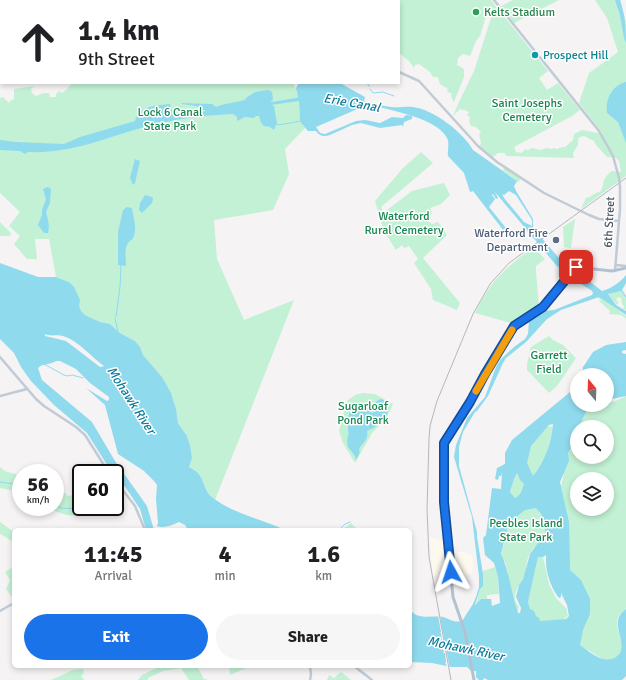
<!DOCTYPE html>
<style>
:root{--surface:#fff;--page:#f6f6f6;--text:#202124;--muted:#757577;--accent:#1a73e8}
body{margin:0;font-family:Signika,sans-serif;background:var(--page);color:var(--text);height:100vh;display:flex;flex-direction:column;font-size:15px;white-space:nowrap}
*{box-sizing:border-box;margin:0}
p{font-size:13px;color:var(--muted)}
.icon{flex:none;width:22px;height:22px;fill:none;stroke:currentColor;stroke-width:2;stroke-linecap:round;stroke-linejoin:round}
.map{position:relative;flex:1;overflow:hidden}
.side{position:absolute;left:12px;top:528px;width:400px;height:140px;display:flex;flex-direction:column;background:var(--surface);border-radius:6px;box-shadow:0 2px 6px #0003}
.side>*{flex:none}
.hud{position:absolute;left:0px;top:0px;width:400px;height:84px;box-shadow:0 2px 6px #0003;background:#fff;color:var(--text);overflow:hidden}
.needle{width:26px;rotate:341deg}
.tools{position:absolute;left:570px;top:368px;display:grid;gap:8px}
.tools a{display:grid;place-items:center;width:44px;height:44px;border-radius:50%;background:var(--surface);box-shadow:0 2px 6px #0003;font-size:20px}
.speed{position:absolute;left:12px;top:464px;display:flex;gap:8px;font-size:20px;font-weight:700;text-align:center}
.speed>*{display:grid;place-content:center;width:52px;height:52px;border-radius:50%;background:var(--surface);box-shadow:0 2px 6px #0003;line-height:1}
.speed small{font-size:10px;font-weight:400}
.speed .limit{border:2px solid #111;border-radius:6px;background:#fff;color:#111}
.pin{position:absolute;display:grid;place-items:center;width:34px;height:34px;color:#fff;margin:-17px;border-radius:8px;box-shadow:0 2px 6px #0006}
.me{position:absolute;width:44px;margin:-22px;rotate:355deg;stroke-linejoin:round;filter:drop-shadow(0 0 3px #0008)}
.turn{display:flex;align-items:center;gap:14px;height:84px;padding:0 12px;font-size:18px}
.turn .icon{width:52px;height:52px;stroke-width:2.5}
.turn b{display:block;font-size:28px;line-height:34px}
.eta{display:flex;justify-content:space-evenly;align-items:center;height:68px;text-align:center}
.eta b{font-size:24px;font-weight:700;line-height:28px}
.action{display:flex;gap:8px;margin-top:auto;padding:8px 12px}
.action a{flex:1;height:46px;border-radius:24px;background:var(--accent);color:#fff;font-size:16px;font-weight:700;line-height:46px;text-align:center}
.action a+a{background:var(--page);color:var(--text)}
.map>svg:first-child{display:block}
.commercial{fill:#fdf9ef}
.green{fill:#c3f1d5;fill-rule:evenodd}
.water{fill:#90daee;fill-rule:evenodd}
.pier{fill:#f5f3f3}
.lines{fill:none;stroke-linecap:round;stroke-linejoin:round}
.stream{stroke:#90daee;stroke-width:1}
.secondary{stroke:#c1cbd6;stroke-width:2.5}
.primary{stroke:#b3c2d1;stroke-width:3}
.rail{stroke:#b5b8bd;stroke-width:1}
.secondary-bridge{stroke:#c1cbd6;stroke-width:2.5}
.route-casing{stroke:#114b97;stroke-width:10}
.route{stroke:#1a73e8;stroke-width:7}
.slow{stroke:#f59e0b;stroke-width:7}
.leisure-dot{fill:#2e9e5b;stroke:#fff;stroke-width:1.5}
.culture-dot{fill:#0f9aa8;stroke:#fff;stroke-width:1.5}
.service-dot{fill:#5c6f8a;stroke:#fff;stroke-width:1.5}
.labels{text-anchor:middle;stroke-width:3;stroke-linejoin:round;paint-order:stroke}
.leisure-label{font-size:12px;fill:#27864d;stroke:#fff;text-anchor:start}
.culture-label{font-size:12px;fill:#0d838f;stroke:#fff;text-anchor:start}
.park-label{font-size:12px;fill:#17864f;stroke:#fff}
.street-label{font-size:12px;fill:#4a5661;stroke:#fff}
.service-label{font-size:12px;fill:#4e5e75;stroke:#fff;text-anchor:end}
.water-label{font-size:13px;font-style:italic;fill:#0c7c9b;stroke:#fff}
</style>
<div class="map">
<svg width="626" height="680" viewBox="0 0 626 680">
<rect width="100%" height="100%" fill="#f5f3f3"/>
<path class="commercial" d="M 429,537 L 446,542 L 449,575 L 433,576 Z
M 451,552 L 462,552 L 472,555 L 473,566 L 471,574 L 453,576 Z"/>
<path class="green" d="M 73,0 L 178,0 L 176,1 Z
M 277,0 L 348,0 L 348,1 L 277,1 Z
M 387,0 L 491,0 L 548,71 L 539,78 L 547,90 L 558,83 L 580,110 L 572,116 L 514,147 L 516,152 L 522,153 L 525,149 L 528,150 L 532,148 L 540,150 L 547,148 L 551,149 L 554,148 L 557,149 L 562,147 L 565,147 L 573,140 L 574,134 L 582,130 L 603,134 L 579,103 L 589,73 L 618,52 L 607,18 L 595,0 L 620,0 L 626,22 L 626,176 L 581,209 L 586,198 C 592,197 594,192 600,192 C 606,183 600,180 612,171 L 621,172 L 619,161 L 616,158 L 607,157 L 596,145 L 594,141 L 584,136 L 580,137 L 578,139 L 578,145 L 573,153 L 574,158 L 506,156 L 505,153 L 498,153 L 493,157 L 480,146 L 481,143 L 479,134 L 481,132 L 476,127 L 471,126 L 469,121 L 470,117 L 467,115 L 469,112 L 465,110 L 462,110 L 460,109 L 453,116 L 459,102 L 474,71 L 494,9 L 487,13 L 480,36 L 476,41 L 470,56 L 463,54 L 458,58 L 457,65 L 464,69 L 464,77 L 454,102 L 452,99 L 451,93 L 447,92 L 448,89 L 440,84 L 438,77 L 433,77 L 430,72 L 419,64 L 415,65 L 414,68 L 409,61 L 399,53 L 399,1 Z
M 513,0 L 559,0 L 514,23 L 501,6 Z
M 72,83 L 293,83 C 296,89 298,95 299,101 C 300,110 299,120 305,128 L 285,149 L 289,174 L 273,210 L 214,220 L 217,259 L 244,320 L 294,300 L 215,500 C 205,493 205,481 197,472 C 195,470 192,469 189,467 L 192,458 L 190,445 L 187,436 L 178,423 L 173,399 L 162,377 L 143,355 L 140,347 L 135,341 L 120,333 L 110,324 L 100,322 L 85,315 L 80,311 L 69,282 L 56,277 L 49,239 L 35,239 L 37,259 L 27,259 L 14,244 L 20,236 L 9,226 L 20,212 L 0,193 L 0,98 L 3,97 L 9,103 L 10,101 L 14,99 L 14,89 L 34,86 L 31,89 L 32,93 L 36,96 L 43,93 L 49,93 L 50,97 L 56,97 L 56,94 L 59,91 L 62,93 L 67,89 Z
M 421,152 L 433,163 L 381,207 L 383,213 L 412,191 L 444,183 L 450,195 L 441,204 L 430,208 L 432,213 L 426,219 L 432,224 L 438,222 L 447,235 L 423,258 L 460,303 L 457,310 L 433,300 L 431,289 L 414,263 L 418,259 L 409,246 L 404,248 L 402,245 L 396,250 L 384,231 L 375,201 L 402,169 Z
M 504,167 L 521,179 L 517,183 L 517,181 L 503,170 Z
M 575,219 L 571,248 L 564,247 L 563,227 Z
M 0,222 L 11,233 L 10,236 L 0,236 Z
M 534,247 L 545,259 L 536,266 L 536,271 L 539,307 L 514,324 L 475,313 C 490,281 506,267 534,247 Z
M 621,291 L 626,298 L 626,310 L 623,308 L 624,306 L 622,304 L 621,298 L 618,297 L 616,300 L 619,302 L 617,305 L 609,296 L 609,293 Z
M 597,297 L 600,297 L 626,316 L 626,319 L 621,315 L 609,314 L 610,311 L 599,301 L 601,300 Z
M 549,336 L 553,340 L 563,345 L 576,358 L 557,386 L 549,393 L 527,370 L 527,364 L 531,347 Z
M 363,393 L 375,394 L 393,404 L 386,419 L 372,433 L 355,463 L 343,443 L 339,431 L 347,401 L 355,395 Z
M 626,396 L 626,609 C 607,621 625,636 621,652 C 609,668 599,656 588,650 C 584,648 580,647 576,646 L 588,618 L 590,604 L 569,570 L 561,487 L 568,453 L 577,444 L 577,457 L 607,457 L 607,427 L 578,427 L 589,405 L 607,405 L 607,403 L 616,401 ZM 577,479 L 607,479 L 607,509 L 577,509 Z
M 550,426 L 552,427 L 552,430 L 546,458 L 543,461 L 532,478 L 522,454 L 547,427 Z
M 0,467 L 5,471 L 21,476 L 21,492 L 0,488 Z
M 517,473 L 520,480 L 524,484 C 521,491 522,494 515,498 L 510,492 L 514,479 Z
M 55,487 L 62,490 L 68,496 L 79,494 L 81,497 L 81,507 L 88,508 C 72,521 63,514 46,507 L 55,507 Z
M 532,500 C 537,509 546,519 545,531 C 545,539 536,544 532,550 C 526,558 527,565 525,573 C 523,581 516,587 515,596 C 514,601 517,603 519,607 L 517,614 L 508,586 L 508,572 L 505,562 L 501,556 L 505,540 L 506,525 Z
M 0,522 L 14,532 L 14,542 L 0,534 Z
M 351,523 L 358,530 L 342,530 Z
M 538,557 L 543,557 L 549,584 L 556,598 L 566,608 L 568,616 L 562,620 L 540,621 L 530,609 L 528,602 Z
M 14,566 L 14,600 L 6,589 L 10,580 L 5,572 Z
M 495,567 L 498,577 L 499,594 L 487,595 L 487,599 L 481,599 L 476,606 L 480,588 L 483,586 L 483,571 Z
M 161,666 L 197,666 L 204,679 L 208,680 L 189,680 L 181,668 L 163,671 L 148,678 L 148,680 L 138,680 L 142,675 Z
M 229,666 L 246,666 L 246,668 L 230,675 Z
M 83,669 L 84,673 L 81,676 L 84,680 L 51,680 L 73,670 Z
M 341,672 L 351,680 L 327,680 L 329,675 L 334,678 Z"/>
<path class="water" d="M 615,0 L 620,0 C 625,15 626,28 626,43 L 624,38 L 620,15 Z
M 625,82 L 626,82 L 626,143 L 618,122 L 607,113 C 605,99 612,86 625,82 Z
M 299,83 L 340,83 L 365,97 L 364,101 C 373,103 382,106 391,107 C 399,108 406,106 413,107 C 433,109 464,133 473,150 L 517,181 L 514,186 L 516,191 L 533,219 L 533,228 L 558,257 L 602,291 C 610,289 621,282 626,275 L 626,283 L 622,290 L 626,296 L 626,298 L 621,291 L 608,294 L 616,305 L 626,311 L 626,315 L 599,297 L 561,310 L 547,319 L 526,342 L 506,358 L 503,363 L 488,396 L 477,411 L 475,412 L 463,432 L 459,447 L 459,466 L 477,532 L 477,537 L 483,574 L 483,586 L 480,589 L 475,605 L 481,599 L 491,599 L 492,606 L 500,603 L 498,577 L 494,563 L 485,555 L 483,538 L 486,535 L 492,488 L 501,489 L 502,473 L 501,476 L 499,476 L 498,480 L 495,479 L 497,468 L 505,464 L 505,453 L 512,440 L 570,392 L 577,382 L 577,405 L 589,405 L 579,427 L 577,427 L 576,442 L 568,453 L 569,461 L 560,482 L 569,522 L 570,570 L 581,580 L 590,599 L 590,614 L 583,630 L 580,645 C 590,652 603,665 616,657 C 618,655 621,653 621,650 C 623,640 617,631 618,622 C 618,616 622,612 626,609 L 626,676 L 622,680 L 488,680 L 484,678 L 483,680 L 479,680 L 476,677 L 476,671 L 471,671 L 467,667 L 451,667 L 432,663 L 410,662 L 410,609 C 417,621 433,615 443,617 C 451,619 453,623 462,621 L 473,604 L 476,597 L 479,587 L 479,577 L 472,517 L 454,457 L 456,445 L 467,418 L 485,397 L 496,367 L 501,359 L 514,347 L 525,339 L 528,334 L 529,321 L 543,311 L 554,310 L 592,295 L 593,293 L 592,291 L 572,278 L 556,265 L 495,192 L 498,198 L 496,199 L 493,194 L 492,195 L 495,199 L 489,207 L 510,233 L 507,235 L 473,191 L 470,192 L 464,173 L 448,156 C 447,150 450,144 447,138 C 437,117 384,109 362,103 L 362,107 L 316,127 L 320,133 L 325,134 L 356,121 L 365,120 L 380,123 L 392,117 L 403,118 L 406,115 L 412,116 L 412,119 L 404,122 L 403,127 L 402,125 L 380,128 L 361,123 L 352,125 L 330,135 C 324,137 319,136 316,131 L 308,131 L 302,124 L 300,120 L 299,101 L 271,105 L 274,106 L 277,123 L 274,130 L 270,127 L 264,126 L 261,123 L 259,116 L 256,116 L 254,118 L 245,117 L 237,121 L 237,117 L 233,114 C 208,115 182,118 157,124 C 111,134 78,154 28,152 L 25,154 L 20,151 L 0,150 L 0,140 L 16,142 L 64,144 L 80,137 L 135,121 C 139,106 157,105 170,104 L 174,118 L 206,111 L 196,106 L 182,104 L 181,103 L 212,104 L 216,107 L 221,105 L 245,100 L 246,98 L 255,92 L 268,90 L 272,92 L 273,100 L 271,101 L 271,102 L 296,98 L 298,97 L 296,88 ZM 509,191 L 516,195 L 532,220 L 532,226 L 524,222 L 504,198 L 502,194 L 504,195 ZM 553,424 C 551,444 545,461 533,476 L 527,463 L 531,446 L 549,425 ZM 517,473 L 520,480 L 524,484 C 521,491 522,494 515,498 L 510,492 L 514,479 ZM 536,508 L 541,514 L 545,525 L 545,533 L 530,554 L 523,579 L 519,585 L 516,597 L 521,608 L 520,613 L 518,613 C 511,594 510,573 501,554 L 507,530 L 507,524 L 525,510 ZM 546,555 C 546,557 546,560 546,562 C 546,573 552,590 559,598 L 561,597 L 561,593 L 567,605 L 569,616 L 566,619 L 540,621 L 539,618 L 536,616 L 534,611 L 530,609 L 528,602 L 538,557 L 543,557 Z
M 135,159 L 140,161 L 135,183 L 133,185 L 130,178 Z
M 48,187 L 51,189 L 50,203 L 46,212 C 48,219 50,226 48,233 L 44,233 L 38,225 L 42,215 L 42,210 L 46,199 L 43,189 Z
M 145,195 L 152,197 L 153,199 L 152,203 L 142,213 L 139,210 L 140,203 Z
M 127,207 L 132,208 C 133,218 137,225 134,236 C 133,240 130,240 128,243 C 124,248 126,260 126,266 L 118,265 L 118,232 L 123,210 Z
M 0,263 L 38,277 L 56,277 L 69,282 L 74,287 L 80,300 L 79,306 L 81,311 L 85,315 L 100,322 L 110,324 L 120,333 L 135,341 L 140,347 L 143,355 L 162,377 L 171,393 L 176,409 L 178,423 L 187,436 L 190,445 L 192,458 L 189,467 C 192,469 195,470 197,472 C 205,480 204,492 213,498 C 236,515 260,518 285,530 L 188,530 L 185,525 L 179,522 C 172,525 164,529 157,526 L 158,523 L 156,499 L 157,485 L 154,481 L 144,471 L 118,454 L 105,405 L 86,388 L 107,401 L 109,400 L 109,397 L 90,383 L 76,369 L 60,361 L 56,361 C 50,365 43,363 38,368 L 42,380 L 92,422 L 115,461 L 147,506 L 154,530 L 146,530 L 140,509 L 126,488 L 115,475 L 115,473 L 113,473 L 109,468 L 87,433 L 54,405 L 31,381 L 21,367 L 14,353 L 0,339 ZM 45,334 C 52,337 57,334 63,336 C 79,341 91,357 104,366 L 100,367 L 66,341 L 45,336 Z
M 626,342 L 626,350 L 622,351 L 622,353 L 626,354 L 626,396 L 607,400 L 607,375 L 582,375 L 583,367 L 593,352 L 606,345 Z
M 380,399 L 384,400 L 388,406 L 387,416 L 384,420 L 378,424 L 375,427 L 367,431 C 369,442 361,442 359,450 L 360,452 L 356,460 L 355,456 L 348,447 L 347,441 L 348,435 L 349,435 C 347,431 348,413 351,408 C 353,405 357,405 360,404 L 366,406 L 372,413 L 374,411 L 376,402 Z"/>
<path class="pier" d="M 438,615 L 440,615 L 441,622 L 450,669 L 447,668 L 446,664 L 445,663 L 446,662 L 445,653 L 443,653 L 444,652 L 441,643 L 442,642 L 441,633 L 440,633 L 441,632 Z"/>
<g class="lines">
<path class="stream" d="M 345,0 L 346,1
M 392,0 L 392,1
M 367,83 L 369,86
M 370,89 L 373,93 L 383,92 L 394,96
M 277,124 L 279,125 L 301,121
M 116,317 L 120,287 L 121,265
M 115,319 L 118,331
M 44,364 L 64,375 L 67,376 L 72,375 L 83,378
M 101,473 L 105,471
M 0,482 L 21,485
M 55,502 L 60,508 L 81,509 L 81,507
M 81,506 L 74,503 L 73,501 L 75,499 L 81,498
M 339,530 L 345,524 L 350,522"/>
<path class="secondary" d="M 253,0 L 254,1
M 494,0 L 599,131 L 613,156 L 619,178
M 399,72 L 419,81 L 478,146 L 497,162 L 544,193 L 589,215 L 599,219 L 619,221
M 616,265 L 626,266
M 615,271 L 620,209 L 620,187
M 0,357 L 36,399 L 44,406 L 76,427 L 85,435 L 109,473
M 0,396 L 27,389
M 115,480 L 135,506 L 145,530
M 0,611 L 14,603
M 354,666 L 372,680
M 310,680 L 311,675 L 310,666"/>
<path class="primary" d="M 474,680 L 465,632 L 453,597 L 444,502 L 444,443 L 469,404 L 488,368 L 514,326 L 543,307 L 576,267 L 612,271 L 626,268"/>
<path class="rail" d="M 451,680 L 429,557 L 427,509 L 429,439 L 430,426 L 437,401 L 473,314 L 490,284 L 509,263 L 626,178"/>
<path class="secondary-bridge" d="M 619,178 L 620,187"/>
</g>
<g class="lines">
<defs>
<path id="route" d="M 451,572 L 444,502 L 444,443 L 470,402 L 485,374 L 514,326 L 543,307 L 576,267"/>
</defs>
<use href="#route" class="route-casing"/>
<use href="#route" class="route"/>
<path class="slow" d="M 476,391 L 512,330"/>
</g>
<circle class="leisure-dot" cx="476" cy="12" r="4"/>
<circle class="culture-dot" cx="535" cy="55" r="4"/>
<circle class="service-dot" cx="556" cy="240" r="4"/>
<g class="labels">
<g class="leisure-label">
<text x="484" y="16">Kelts Stadium</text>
</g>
<g class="culture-label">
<text x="543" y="59">Prospect Hill</text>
</g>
<g class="park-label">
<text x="527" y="107">Saint Josephs<tspan x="527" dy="14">Cemetery</tspan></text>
<text x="170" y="116">Lock 6 Canal<tspan x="170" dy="14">State Park</tspan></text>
<text x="404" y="220">Waterford<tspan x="404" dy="14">Rural Cemetery</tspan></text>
<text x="549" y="359">Garrett<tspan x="549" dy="14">Field</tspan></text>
<text x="363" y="410">Sugarloaf<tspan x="363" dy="14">Pond Park</tspan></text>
<text x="526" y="527">Peebles Island<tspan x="526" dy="14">State Park</tspan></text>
</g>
<g class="street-label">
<text transform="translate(609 222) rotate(-87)" y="4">6th Street</text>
</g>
<g class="service-label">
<text x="548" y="237">Waterford Fire<tspan x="548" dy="14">Department</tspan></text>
</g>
<g class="water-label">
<text transform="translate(352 102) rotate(10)" y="5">Erie Canal</text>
<text transform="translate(132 400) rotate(57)" y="5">Mohawk River</text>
<text transform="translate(466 648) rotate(12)" y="5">Mohawk River</text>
</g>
</g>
</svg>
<div class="tools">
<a><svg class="needle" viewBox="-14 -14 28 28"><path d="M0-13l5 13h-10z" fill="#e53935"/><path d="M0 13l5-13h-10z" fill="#757577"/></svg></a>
<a><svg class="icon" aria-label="search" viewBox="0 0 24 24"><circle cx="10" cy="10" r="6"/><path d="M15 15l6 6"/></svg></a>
<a><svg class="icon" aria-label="layers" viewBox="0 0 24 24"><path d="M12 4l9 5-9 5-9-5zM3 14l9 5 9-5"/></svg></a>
</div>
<div class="speed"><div>56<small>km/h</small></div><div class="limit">60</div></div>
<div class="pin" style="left:576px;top:267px;background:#d93025"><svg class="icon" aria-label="arrive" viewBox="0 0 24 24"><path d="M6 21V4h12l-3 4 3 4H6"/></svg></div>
<svg class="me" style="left:451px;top:572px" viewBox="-20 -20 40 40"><path d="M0-17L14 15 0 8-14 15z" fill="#1a73e8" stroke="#fff" stroke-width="4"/></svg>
<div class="hud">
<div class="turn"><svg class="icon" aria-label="ahead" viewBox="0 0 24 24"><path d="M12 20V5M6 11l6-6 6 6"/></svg><div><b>1.4 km</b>9th Street</div></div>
</div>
<section class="side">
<div class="eta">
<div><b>11:45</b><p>Arrival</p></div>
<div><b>4</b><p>min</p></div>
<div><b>1.6</b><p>km</p></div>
</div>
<div class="action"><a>Exit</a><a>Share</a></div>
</section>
</div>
